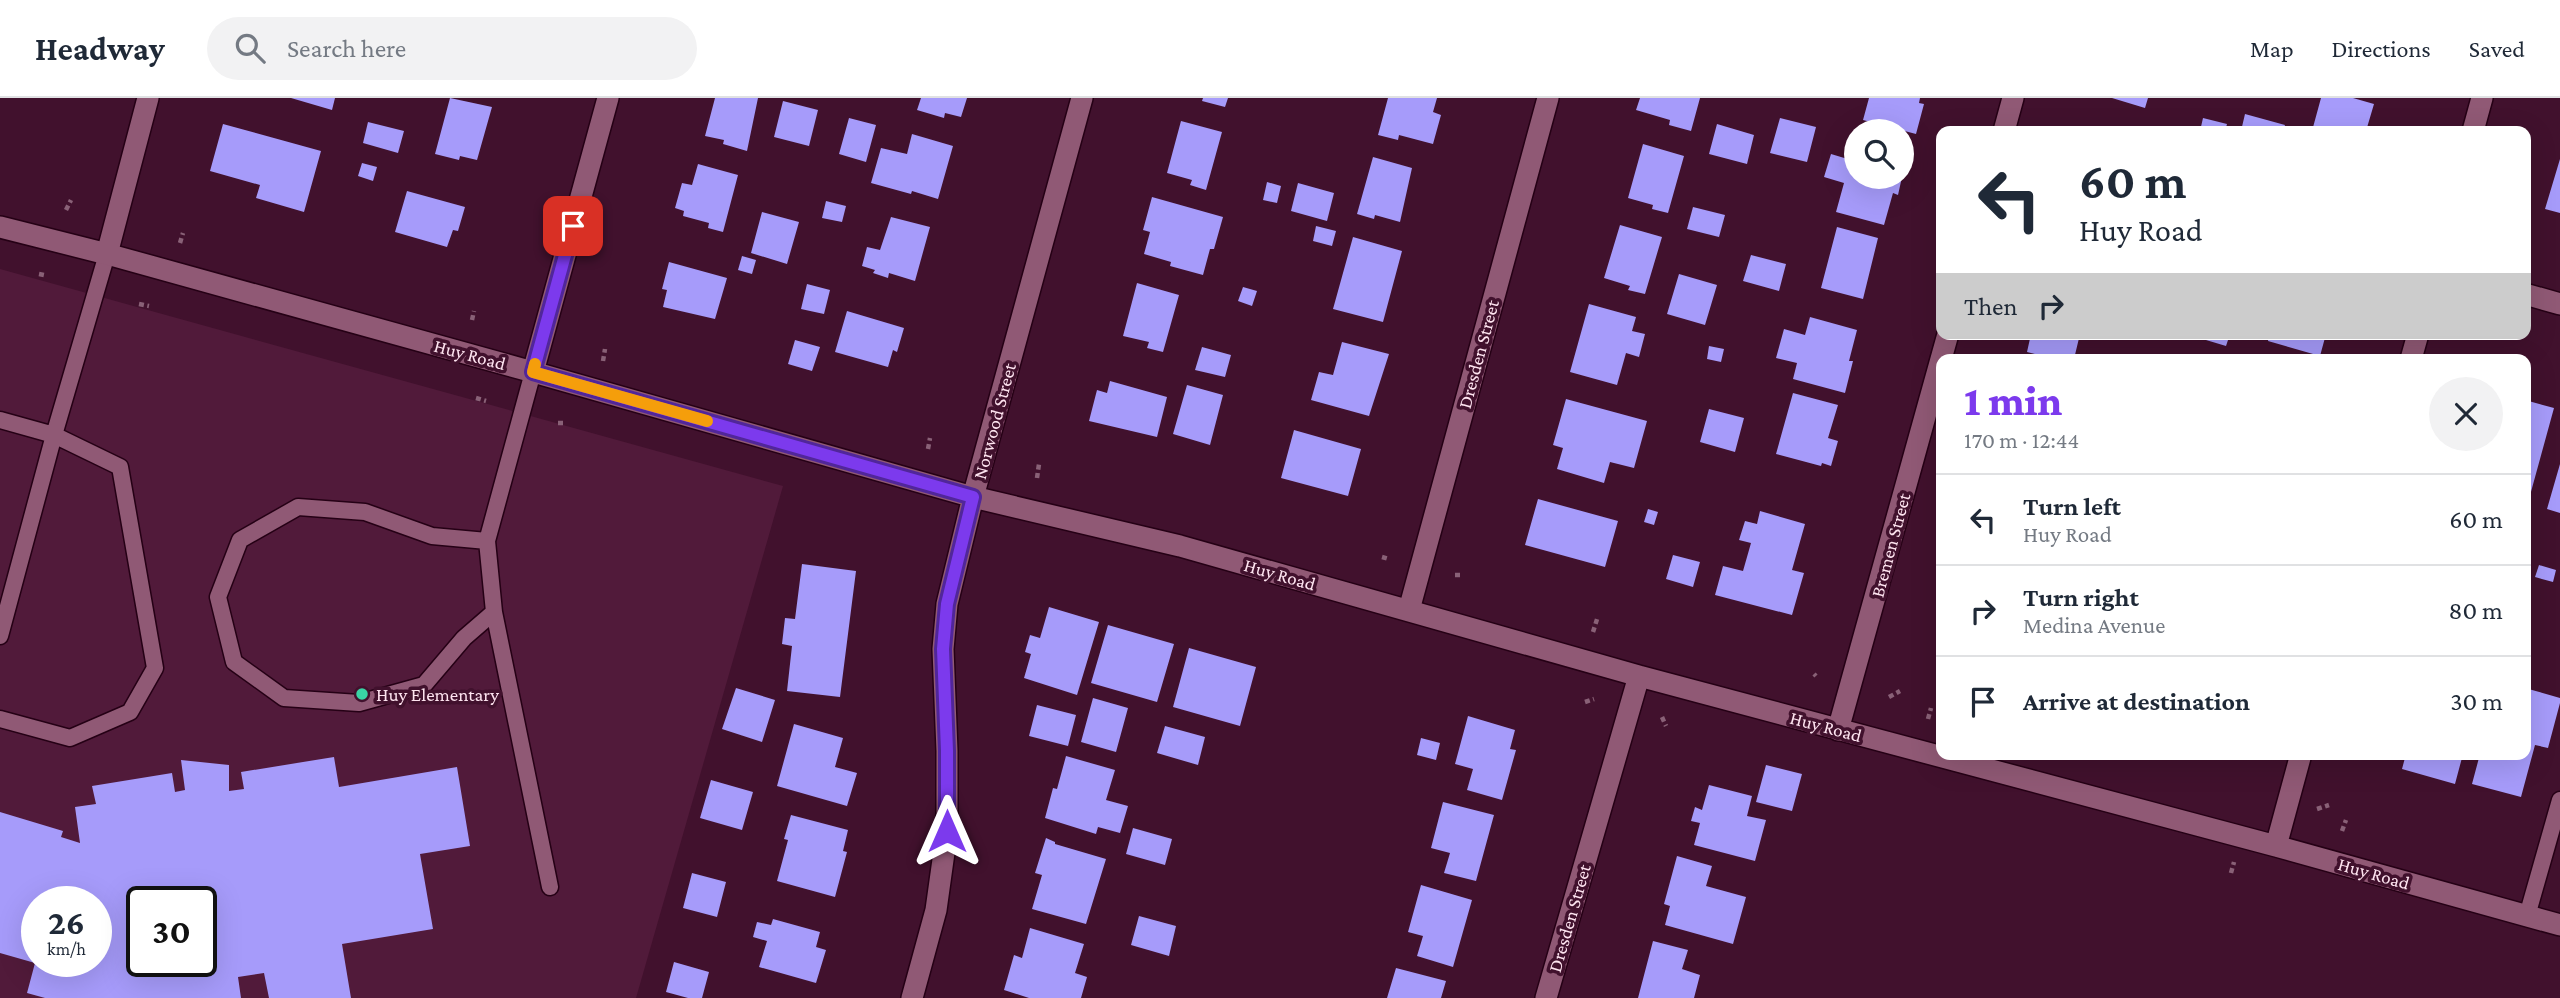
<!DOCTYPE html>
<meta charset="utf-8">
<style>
:root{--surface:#fff;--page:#f2f2f3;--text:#1f2937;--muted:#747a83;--line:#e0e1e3;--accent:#7c3aed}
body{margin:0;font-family:"Crimson Pro",serif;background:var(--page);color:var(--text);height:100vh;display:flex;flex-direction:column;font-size:26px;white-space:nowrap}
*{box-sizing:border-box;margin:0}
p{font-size:23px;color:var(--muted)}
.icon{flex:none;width:38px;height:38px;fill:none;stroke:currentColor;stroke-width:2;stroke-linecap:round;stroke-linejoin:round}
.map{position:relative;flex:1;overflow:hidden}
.sheet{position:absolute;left:1936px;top:256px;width:595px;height:406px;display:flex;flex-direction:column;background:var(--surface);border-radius:14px;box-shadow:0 7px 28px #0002}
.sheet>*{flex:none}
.top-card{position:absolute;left:1936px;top:28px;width:595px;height:214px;border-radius:14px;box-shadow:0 7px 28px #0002;background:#fff;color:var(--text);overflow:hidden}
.controls{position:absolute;left:1844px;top:21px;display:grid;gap:14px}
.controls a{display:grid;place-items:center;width:70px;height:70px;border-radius:50%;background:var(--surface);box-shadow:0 7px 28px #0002;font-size:35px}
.speed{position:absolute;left:21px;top:788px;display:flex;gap:14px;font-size:35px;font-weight:700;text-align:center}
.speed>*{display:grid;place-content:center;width:91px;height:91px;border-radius:50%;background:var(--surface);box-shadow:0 7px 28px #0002;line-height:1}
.speed small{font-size:18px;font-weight:400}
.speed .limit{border:4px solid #111;border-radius:10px;background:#fff;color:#111}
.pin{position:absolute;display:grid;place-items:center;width:60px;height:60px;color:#fff;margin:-30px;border-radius:14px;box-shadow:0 4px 10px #0006}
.me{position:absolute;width:77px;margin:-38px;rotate:0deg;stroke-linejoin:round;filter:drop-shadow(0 0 5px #0008)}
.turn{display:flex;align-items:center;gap:24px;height:147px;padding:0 28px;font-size:32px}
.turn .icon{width:91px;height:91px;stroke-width:2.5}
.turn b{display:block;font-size:49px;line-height:60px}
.then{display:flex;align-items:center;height:66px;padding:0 28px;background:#0003;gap:14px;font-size:26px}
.round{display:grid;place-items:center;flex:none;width:74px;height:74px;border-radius:37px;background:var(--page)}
.overview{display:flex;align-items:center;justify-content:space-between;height:119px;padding:0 28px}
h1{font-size:42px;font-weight:800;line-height:52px;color:var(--accent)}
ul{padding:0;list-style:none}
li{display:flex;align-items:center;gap:21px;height:91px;padding:0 28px;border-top:2px solid var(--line)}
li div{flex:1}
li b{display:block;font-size:26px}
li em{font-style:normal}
header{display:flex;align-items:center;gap:42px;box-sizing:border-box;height:98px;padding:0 35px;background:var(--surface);border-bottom:2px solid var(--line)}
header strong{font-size:33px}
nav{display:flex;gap:38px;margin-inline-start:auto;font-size:24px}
.search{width:490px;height:63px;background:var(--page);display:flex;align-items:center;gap:18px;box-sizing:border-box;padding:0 24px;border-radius:38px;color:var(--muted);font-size:26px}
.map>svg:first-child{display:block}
.built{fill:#511a3a;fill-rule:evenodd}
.building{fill:#a69bfa;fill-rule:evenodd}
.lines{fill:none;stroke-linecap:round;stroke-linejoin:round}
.service-casing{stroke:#250015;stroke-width:19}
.minor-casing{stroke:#250015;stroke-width:24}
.path{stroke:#896177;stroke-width:4.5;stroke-dasharray:5 3.5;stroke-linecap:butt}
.service{stroke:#905975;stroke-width:16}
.minor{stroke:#905975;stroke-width:21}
.route-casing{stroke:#51269a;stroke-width:18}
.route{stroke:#7c3aed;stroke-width:12}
.slow{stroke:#f59e0b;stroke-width:12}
.poi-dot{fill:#39d4a5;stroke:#41112d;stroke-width:2.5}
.labels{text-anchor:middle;stroke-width:7;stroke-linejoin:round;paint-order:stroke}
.street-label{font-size:19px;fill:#fee4f0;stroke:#41112d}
.poi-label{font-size:19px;fill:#fee4f0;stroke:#41112d;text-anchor:start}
</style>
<header>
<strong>Headway</strong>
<div class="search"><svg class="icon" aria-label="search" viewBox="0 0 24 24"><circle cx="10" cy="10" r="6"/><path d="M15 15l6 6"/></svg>Search here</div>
<nav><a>Map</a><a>Directions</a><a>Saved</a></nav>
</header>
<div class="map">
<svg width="2560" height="900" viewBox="0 0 2560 900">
<rect width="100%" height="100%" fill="#41112d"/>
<path class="built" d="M 0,171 L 783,388 L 636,900 L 0,900 ZM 37,803 L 96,803 L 96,863 L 37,863 ZM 142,803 L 201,803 L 201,863 L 142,863 Z"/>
<path class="building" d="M 291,0 L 335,0 L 332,12 Z
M 450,0 L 492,9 L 477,62 L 460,58 L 459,62 L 435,56 Z
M 715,0 L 758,0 L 747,53 L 723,46 L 724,42 L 705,38 Z
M 921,0 L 967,0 L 961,19 L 945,15 L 944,20 L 917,12 Z
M 1203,0 L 1228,0 L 1225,9 L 1202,3 Z
M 1388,0 L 1437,0 L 1433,14 L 1441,17 L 1433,46 L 1399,37 L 1398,42 L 1378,37 Z
M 1640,0 L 1700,0 L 1691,33 L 1669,27 L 1670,22 L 1636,12 Z
M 1869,0 L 1920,0 L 1919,5 L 1924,6 L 1916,36 L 1863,22 Z
M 2112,0 L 2148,0 L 2145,10 Z
M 2321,0 L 2353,0 L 2374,6 L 2366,33 L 2312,33 Z
M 783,3 L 818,12 L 809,48 L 774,39 Z
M 2245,16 L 2285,27 L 2283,33 L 2241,33 Z
M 849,20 L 876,27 L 866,64 L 839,56 Z
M 1780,20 L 1816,29 L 1807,64 L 1770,55 Z
M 2203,20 L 2227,26 L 2225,33 L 2200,33 Z
M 1181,23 L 1222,34 L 1206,92 L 1190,87 L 1192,82 L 1167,75 Z
M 368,24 L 404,33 L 398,55 L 363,45 Z
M 223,26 L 321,53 L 304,114 L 256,100 L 260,87 L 210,73 Z
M 1717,26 L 1754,37 L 1747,66 L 1709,56 Z
M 912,36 L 953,48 L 938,101 L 912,93 L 911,96 L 871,85 L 881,50 L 907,56 Z
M 1643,46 L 1684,58 L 1668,115 L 1652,111 L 1653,107 L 1628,100 Z
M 1853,54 L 1857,55 L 1857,79 L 1902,79 L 1898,97 L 1893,95 L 1884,127 L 1836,114 L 1844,85 L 1824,79 L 1831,56 L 1851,62 Z
M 1373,59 L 1412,70 L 1400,124 L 1375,117 L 1374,121 L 1357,116 Z
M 2560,61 L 2560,115 L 2545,111 Z
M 362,65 L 377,69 L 373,83 L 358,78 Z
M 698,66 L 738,77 L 723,134 L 708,130 L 709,125 L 683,118 L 684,113 L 675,110 L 682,85 L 692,87 Z
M 1267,84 L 1281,88 L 1277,105 L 1263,102 Z
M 1298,85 L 1334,95 L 1327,123 L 1291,113 Z
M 407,93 L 465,109 L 458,133 L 453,132 L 447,149 L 395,134 Z
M 1152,99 L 1223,119 L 1214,151 L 1210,151 L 1203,177 L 1170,168 L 1171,164 L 1144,156 L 1150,134 L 1143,132 Z
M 826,103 L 846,108 L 842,124 L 822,120 Z
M 1693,109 L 1725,117 L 1719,139 L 1687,131 Z
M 762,114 L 799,124 L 787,166 L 751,155 Z
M 891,119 L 930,129 L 915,183 L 889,175 L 888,180 L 873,175 L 875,172 L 862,168 L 867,149 L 880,152 Z
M 1620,127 L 1662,139 L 1645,196 L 1628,192 L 1630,188 L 1604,180 Z
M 1316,128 L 1336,133 L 1332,148 L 1313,143 Z
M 1837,129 L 1878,140 L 1863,201 L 1821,190 Z
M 1353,139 L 1402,153 L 1383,224 L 1333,211 Z
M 1751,157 L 1786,166 L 1779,193 L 1743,183 Z
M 742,158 L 756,162 L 752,176 L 738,172 Z
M 669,164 L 727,180 L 715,221 L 663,209 L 667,192 L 662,191 Z
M 1679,176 L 1717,187 L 1705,227 L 1667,216 Z
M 1137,185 L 1179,197 L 1163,254 L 1147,250 L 1149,244 L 1123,238 Z
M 807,186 L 830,192 L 824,216 L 801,211 Z
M 1243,189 L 1257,193 L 1252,208 L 1238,203 Z
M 1589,206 L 1636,219 L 1632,233 L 1645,236 L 1639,259 L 1626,255 L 1617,287 L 1570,274 Z
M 847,213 L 904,230 L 897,254 L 893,252 L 888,269 L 835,254 Z
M 1810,219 L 1857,232 L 1849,263 L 1853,263 L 1845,295 L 1793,281 L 1797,265 L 1776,260 L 1784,231 L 1805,237 Z
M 2031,236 L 2080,236 L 2074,261 L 2054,261 L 2027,254 Z
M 2186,236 L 2230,236 L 2226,248 Z
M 2269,236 L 2326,236 L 2320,258 L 2268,243 Z
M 795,242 L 820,249 L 812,273 L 788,266 Z
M 1342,244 L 1389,256 L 1369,318 L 1311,302 L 1319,274 L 1333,277 Z
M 1709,248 L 1724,251 L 1721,264 L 1707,261 Z
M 1202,249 L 1231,257 L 1225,279 L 1195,272 Z
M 1110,283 L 1167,299 L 1157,339 L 1089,323 L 1097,292 L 1107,295 Z
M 1187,287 L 1223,297 L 1210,347 L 1173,336 Z
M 1793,295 L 1838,307 L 1828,340 L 1838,343 L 1831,368 L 1822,365 L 1821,368 L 1776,356 Z
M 1566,301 L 1647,323 L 1634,370 L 1610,364 L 1604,385 L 1557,371 L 1563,350 L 1553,347 Z
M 2525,302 L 2554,310 L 2526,412 L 2525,412 Z
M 1709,311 L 1744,320 L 1735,354 L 1700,344 Z
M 1294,332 L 1361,351 L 1348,398 L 1281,380 Z
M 2560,366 L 2560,415 L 2547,411 Z
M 1538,401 L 1618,423 L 1605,469 L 1525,447 Z
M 1648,411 L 1658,414 L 1654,427 L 1644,424 Z
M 1760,413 L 1805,426 L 1792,472 L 1804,475 L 1792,517 L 1715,497 L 1723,468 L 1743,473 L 1751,445 L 1739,442 L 1745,423 L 1757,426 Z
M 1673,457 L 1700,464 L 1693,489 L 1666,481 Z
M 802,466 L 856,473 L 840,599 L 787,593 L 792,548 L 782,546 L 785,520 L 795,521 Z
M 2539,467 L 2556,472 L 2553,484 L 2535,479 Z
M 1049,509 L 1099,524 L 1077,597 L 1024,580 L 1031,556 L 1025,554 L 1030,537 L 1040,540 Z
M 1108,527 L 1174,546 L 1157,604 L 1091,585 Z
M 1189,550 L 1256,569 L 1240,628 L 1173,609 Z
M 736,590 L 775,602 L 762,644 L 722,631 Z
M 2525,590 L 2560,600 L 2560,605 L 2548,650 L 2535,647 L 2521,699 L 2472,686 L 2480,656 L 2525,656 Z
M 1093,600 L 1128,610 L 1116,654 L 1081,644 Z
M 1037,607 L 1076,617 L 1068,648 L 1029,638 Z
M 1468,618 L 1515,632 L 1510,651 L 1516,652 L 1502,702 L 1467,692 L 1473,671 L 1455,666 Z
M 794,626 L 843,640 L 835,669 L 857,675 L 847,708 L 777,688 Z
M 1165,628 L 1205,639 L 1198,667 L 1157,655 Z
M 1421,640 L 1440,645 L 1436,662 L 1417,657 Z
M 2406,656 L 2463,656 L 2455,686 L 2402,671 Z
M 1066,658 L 1115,672 L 1106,702 L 1128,708 L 1120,735 L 1098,729 L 1096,736 L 1045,720 L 1053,690 L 1057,691 Z
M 334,659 L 339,689 L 457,669 L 470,748 L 420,756 L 433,831 L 342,846 L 351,900 L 269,900 L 264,875 L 238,879 L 241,900 L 45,900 L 27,895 L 35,865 L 0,855 L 0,714 L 63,733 L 61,739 L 80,745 L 75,709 L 96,706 L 92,688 L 172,675 L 175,694 L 185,692 L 181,662 L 229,667 L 229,693 L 244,691 L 241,674 ZM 37,803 L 96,803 L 96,863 L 37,863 ZM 142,803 L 201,803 L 201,863 L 142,863 Z
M 1766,667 L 1802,676 L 1792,713 L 1756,704 Z
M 711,682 L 753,694 L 742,732 L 700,720 Z
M 1709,687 L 1752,698 L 1747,718 L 1766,722 L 1755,763 L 1694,747 L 1700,725 L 1691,723 L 1695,709 L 1702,712 Z
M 1443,704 L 1494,717 L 1476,783 L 1444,775 L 1450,755 L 1431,750 Z
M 791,717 L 848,732 L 843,753 L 847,754 L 835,799 L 777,783 L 788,742 L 784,741 Z
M 1133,730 L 1172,741 L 1165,767 L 1126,756 Z
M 1046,740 L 1055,744 L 1055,746 L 1106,761 L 1086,826 L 1032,811 L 1042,777 L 1035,775 Z
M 1677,758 L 1712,768 L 1706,788 L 1746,799 L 1733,846 L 1665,827 L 1670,808 L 1664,806 Z
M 692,775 L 726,784 L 717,819 L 683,810 Z
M 1421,787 L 1472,802 L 1453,869 L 1417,858 L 1423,838 L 1408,834 Z
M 1139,818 L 1176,828 L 1169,858 L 1131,847 Z
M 773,821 L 820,834 L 816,849 L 826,852 L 816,885 L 759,869 L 767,843 L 753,839 L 757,824 L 771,827 Z
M 1030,830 L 1084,846 L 1075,875 L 1087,879 L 1081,900 L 1029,900 L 1004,892 L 1014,857 L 1022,860 Z
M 1653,843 L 1688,852 L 1682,871 L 1700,877 L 1694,900 L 1638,900 Z
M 674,864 L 709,874 L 702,900 L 688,900 L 666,894 Z
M 1396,870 L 1446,883 L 1441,900 L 1387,900 Z"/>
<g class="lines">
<defs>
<path id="service" d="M 0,322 L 54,337 L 120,369 L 155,570 L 130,614 L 70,640 L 0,621
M 487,443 L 494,514 L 464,540 L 424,587 L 359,605 L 284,600 L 234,564 L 218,499 L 240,442 L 298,409 L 365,414 L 432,438 L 487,443 L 533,274
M 494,514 L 550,789
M 0,538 L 54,337 L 107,156
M 2527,818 L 2560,702"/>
<path id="minor" d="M 2004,33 L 2013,0
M 2473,33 L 2482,0
M 0,129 L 107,156 L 533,274 L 973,399 L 1180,448 L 1639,578 L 2276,748 L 2560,827
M 107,156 L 148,0
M 2525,196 L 2560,206
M 1941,261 L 1948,236
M 2411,261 L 2418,236
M 533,274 L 608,0
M 1409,512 L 1548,0
M 1838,632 L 1941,261
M 2276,748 L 2301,656
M 912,900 L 936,812 L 947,733 L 947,653 L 943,551 L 947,506 L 973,399 L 1082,0
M 1546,900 L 1639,578"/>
</defs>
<use href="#service" class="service-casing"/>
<use href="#minor" class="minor-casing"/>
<path class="path" d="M 66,112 L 71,102
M 180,145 L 183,135
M 39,176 L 44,177
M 139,206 L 149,208
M 472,222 L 474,213
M 603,263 L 605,251
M 476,300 L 486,303
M 558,325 L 565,325
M 928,351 L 930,340
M 1037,380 L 1039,366
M 1382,459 L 1389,461
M 1455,477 L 1461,477
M 1593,534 L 1598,518
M 1814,576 L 1816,578
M 1889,599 L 1900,593
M 1585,604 L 1594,601
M 1662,619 L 1666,628
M 1928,621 L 1931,610
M 2317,711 L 2329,707
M 2342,733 L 2346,722
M 2231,775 L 2234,764"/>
<use href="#service" class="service"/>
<use href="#minor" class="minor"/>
</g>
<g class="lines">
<defs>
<path id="route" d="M 573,128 L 533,274 L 973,399 L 947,506 L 943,551 L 947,653 L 947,733"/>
</defs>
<use href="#route" class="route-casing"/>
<use href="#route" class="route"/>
<path class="slow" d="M 535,266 L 533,274 L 707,323"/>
</g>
<circle class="poi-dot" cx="362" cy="596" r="7"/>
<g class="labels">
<g class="street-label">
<text transform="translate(470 256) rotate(15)" y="7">Huy Road</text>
<text transform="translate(1478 256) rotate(-75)" y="7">Dresden Street</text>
<text transform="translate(994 323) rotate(-75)" y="7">Norwood Street</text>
<text transform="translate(1890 447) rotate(-75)" y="7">Bremen Street</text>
<text transform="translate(1280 476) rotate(16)" y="7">Huy Road</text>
<text transform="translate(1826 628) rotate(15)" y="7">Huy Road</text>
<text transform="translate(2374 775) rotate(16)" y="7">Huy Road</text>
<text transform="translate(1569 820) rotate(-74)" y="7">Dresden Street</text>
</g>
<g class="poi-label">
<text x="376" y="603">Huy Elementary</text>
</g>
</g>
</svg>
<div class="controls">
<a><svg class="icon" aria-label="search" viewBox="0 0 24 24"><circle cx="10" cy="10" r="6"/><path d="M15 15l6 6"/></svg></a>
</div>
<div class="speed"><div>26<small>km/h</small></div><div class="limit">30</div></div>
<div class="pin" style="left:573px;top:128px;background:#d93025"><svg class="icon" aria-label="arrive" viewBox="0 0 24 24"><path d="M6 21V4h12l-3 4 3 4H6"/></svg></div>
<svg class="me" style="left:947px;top:733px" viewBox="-20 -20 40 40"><path d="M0-17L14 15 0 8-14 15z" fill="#7c3aed" stroke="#fff" stroke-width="4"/></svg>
<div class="top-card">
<div class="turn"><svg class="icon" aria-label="left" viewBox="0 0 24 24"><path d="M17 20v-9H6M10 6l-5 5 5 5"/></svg><div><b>60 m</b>Huy Road</div></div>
<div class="then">Then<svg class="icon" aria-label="right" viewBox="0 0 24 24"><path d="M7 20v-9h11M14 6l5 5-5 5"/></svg></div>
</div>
<section class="sheet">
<div class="overview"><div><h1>1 min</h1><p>170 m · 12:44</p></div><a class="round"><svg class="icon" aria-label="close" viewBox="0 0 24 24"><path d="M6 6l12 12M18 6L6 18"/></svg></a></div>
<ul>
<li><svg class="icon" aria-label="left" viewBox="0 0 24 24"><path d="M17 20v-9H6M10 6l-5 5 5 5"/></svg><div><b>Turn left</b><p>Huy Road</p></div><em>60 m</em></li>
<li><svg class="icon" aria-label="right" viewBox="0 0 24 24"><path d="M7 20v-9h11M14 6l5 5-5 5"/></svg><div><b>Turn right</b><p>Medina Avenue</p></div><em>80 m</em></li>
<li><svg class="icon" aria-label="arrive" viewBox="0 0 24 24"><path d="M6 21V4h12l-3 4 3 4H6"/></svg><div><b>Arrive at destination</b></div><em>30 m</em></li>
</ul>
</section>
</div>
